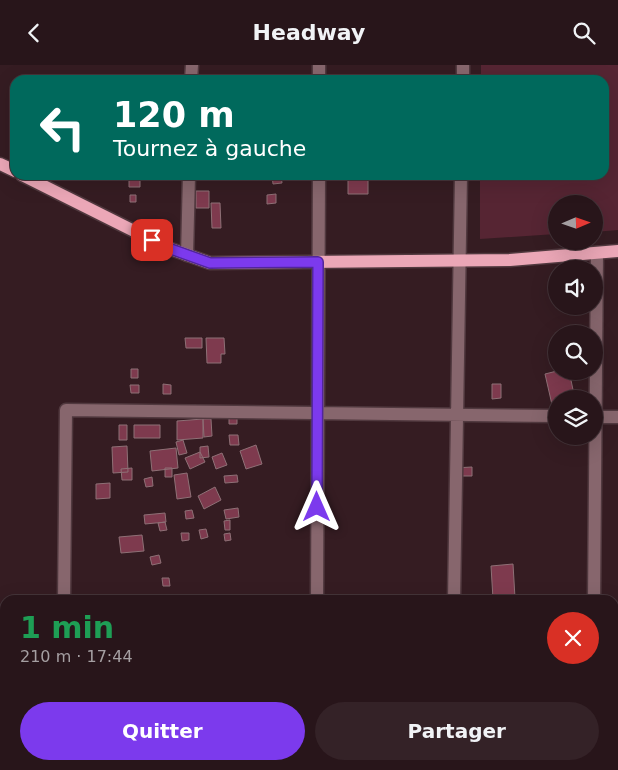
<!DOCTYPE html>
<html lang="fr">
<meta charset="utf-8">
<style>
:root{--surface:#28151a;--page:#342227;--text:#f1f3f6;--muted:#a59fa2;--line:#443439;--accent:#7c3aed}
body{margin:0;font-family:"DejaVu Sans",sans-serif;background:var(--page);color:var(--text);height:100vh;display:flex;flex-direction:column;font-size:19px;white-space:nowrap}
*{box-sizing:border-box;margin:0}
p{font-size:16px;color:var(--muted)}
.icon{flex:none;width:28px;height:28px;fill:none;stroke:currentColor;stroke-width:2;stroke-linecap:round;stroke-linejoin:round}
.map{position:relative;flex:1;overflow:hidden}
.drawer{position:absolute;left:0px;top:530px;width:619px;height:175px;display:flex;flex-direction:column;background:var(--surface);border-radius:15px 15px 0 0;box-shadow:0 5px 20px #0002,0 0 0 1px var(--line)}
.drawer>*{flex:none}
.top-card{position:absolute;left:10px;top:10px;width:599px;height:105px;border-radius:15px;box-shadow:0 5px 20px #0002,0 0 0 1px var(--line);background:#00695c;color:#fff;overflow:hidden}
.needle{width:32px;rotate:88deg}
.tools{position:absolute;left:548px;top:130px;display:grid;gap:10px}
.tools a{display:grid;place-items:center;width:55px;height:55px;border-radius:50%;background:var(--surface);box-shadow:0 5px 20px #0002,0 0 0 1px var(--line);font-size:25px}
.pin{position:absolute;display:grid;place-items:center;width:42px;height:42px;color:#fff;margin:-21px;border-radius:10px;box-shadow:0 2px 8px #0006}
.me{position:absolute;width:55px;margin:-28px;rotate:0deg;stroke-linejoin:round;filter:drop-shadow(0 0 4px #0008)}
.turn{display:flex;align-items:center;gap:18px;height:105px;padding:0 20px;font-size:22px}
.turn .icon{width:65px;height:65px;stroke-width:2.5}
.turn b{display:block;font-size:35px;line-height:42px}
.round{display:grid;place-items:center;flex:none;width:52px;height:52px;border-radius:26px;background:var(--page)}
.summary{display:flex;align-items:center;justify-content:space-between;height:85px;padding:0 20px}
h1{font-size:30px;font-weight:800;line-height:38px;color:#1e9e55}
.action{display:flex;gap:10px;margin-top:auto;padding:10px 20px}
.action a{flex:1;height:58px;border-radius:30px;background:var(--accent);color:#fff;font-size:20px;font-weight:800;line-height:58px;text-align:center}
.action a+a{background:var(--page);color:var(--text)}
header{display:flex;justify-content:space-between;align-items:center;height:65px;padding:0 20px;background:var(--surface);font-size:22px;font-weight:800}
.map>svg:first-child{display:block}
.green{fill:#562533}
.building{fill:#7e3a4e;stroke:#8e7076}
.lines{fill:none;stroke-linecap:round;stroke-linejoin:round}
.minor-casing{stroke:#51393f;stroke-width:15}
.major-casing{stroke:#51393f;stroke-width:15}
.minor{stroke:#87666d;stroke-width:12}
.major{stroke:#eba7b7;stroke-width:12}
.route-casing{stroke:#51269a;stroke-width:12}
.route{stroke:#7c3aed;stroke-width:9}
</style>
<header><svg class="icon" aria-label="back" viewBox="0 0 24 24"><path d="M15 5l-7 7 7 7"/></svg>Headway<svg class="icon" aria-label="search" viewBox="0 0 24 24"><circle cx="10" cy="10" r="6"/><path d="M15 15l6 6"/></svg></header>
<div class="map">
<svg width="618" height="705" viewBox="0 0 618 705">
<rect width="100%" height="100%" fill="#351c22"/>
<path class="green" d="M 481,0 L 618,0 L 618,165 L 594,167 L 594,139 L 556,139 L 556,169 L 480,174 L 480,110 L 604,110 L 604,15 L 481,15 Z"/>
<path class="building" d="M 129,110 L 140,110 L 140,122 L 129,122 Z
M 272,110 L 281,110 L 282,118 L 273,119 Z
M 348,110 L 368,110 L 368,129 L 348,129 Z
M 196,126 L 209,126 L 209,143 L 196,143 Z
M 276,129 L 276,138 L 267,139 L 267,130 Z
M 130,130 L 136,130 L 136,137 L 130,137 Z
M 211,138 L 220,138 L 221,163 L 212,163 Z
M 185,273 L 202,273 L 202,283 L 186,283 Z
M 206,273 L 224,273 L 225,289 L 221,289 L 221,298 L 207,298 Z
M 131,304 L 138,304 L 138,313 L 131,313 Z
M 557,306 L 569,306 L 575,334 L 556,334 L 556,344 L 553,344 L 545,309 Z
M 163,319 L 171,320 L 171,329 L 163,329 Z
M 492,319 L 501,319 L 501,333 L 492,334 Z
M 130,320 L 139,320 L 139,328 L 131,328 Z
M 229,351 L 237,351 L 237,359 L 229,359 Z
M 203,354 L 203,373 L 177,375 L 177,356 Z
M 203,354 L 211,354 L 212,371 L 204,372 Z
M 119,360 L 127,360 L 127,375 L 119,375 Z
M 134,360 L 160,360 L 160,373 L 134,373 Z
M 229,370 L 238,370 L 239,380 L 230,380 Z
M 183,375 L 187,388 L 179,390 L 176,377 Z
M 256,380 L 262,399 L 246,404 L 240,386 Z
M 127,381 L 128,407 L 113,408 L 112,382 Z
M 208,381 L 209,392 L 200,393 L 200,382 Z
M 176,383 L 178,403 L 152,406 L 150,386 Z
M 200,387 L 205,397 L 190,404 L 185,393 Z
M 222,388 L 227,400 L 216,404 L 212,392 Z
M 472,402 L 472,411 L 453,411 L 453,403 Z
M 132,403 L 132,415 L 122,415 L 121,404 Z
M 165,403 L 172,403 L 172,412 L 165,412 Z
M 187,408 L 191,432 L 177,434 L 174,410 Z
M 237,410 L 238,417 L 225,418 L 224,411 Z
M 152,412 L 153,421 L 146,422 L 144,414 Z
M 110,418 L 110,433 L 96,434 L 96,419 Z
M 215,422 L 221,435 L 204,444 L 198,431 Z
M 238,443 L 239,452 L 226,454 L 224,445 Z
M 192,445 L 194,453 L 186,454 L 185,446 Z
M 165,448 L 166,457 L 145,459 L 144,450 Z
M 230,455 L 230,465 L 225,465 L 224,456 Z
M 165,457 L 167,465 L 160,466 L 158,458 Z
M 206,464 L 208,472 L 201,474 L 199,465 Z
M 181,468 L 189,468 L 189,475 L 182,476 Z
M 230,468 L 231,475 L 225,476 L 224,469 Z
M 142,470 L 144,486 L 121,488 L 119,472 Z
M 159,490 L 161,498 L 152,500 L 150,492 Z
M 513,499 L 515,533 L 493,534 L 491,501 Z
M 162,513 L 169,513 L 170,521 L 163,521 Z
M 614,560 L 618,560 L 618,578 L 614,578 Z"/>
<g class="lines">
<defs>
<path id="minor" d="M 191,15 L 192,0
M 319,15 L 319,0
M 463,15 L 463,0
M 187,190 L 189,110
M 594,352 L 618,352
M 64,535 L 66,345 L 556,351
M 317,535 L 319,110
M 454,535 L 461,110
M 594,535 L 597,188
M 614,624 L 618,624
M 204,705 L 204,700
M 316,705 L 316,700
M 452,705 L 452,700
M 592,705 L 592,700"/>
<path id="major" d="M 0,99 L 15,106
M 22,110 L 168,183 L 210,198 L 510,195 L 618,186"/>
</defs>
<use href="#minor" class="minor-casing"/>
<use href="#major" class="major-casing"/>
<use href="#minor" class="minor"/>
<use href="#major" class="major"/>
</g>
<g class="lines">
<defs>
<path id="route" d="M 152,175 L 168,183 L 210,198 L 318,197 L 317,442"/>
</defs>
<use href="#route" class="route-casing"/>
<use href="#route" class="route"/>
</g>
</svg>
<div class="tools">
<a><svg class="needle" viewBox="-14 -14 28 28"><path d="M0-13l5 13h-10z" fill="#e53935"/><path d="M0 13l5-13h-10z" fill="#a59fa2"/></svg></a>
<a><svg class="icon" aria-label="sound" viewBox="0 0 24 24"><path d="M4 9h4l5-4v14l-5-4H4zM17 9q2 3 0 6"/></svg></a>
<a><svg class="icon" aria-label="search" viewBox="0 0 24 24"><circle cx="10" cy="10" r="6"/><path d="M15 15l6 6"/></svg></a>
<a><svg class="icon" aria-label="layers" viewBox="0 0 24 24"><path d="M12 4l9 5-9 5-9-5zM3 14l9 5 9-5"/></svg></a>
</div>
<div class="pin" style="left:152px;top:175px;background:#d93025"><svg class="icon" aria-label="arrive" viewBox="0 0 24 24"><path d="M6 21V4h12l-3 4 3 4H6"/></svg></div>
<svg class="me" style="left:317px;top:442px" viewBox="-20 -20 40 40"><path d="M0-17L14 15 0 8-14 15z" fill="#7c3aed" stroke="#fff" stroke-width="4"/></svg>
<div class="top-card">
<div class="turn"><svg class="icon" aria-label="left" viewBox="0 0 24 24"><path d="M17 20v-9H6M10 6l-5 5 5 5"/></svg><div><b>120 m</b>Tournez à gauche</div></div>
</div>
<section class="drawer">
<div class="summary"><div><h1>1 min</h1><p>210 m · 17:44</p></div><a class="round" style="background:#d93025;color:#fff"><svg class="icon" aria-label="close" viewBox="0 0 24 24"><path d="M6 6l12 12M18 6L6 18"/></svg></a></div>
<div class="action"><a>Quitter</a><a>Partager</a></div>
</section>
</div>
